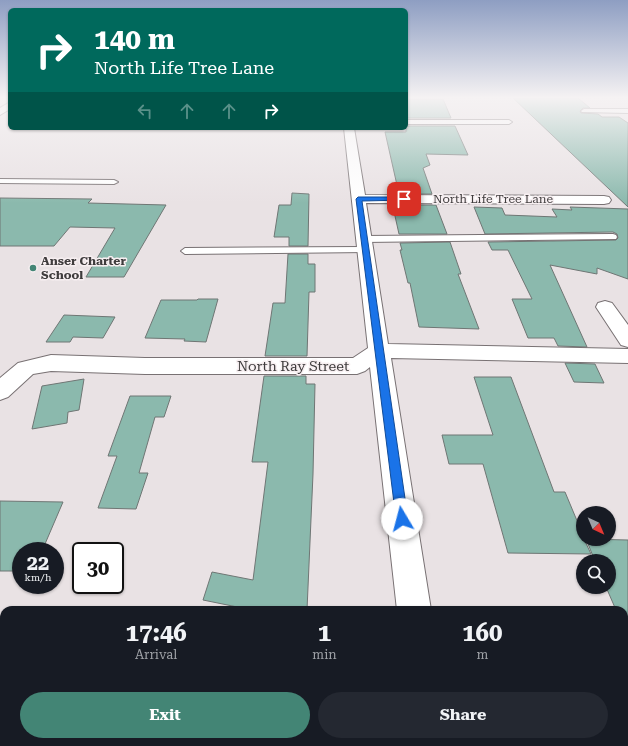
<!DOCTYPE html>
<style>
:root{--surface:#171b24;--page:#242831;--text:#f1f3f6;--muted:#9ea1a6;--accent:#438575}
body{margin:0;font-family:"Roboto Serif",serif;background:var(--page);color:var(--text);height:100vh;display:flex;flex-direction:column;font-size:15px;white-space:nowrap}
*{box-sizing:border-box;margin:0}
p{font-size:13px;color:var(--muted)}
.icon{flex:none;width:22px;height:22px;fill:none;stroke:currentColor;stroke-width:2;stroke-linecap:round;stroke-linejoin:round}
.map{position:relative;flex:1;overflow:hidden}
.sheet{position:absolute;left:0px;top:606px;width:628px;height:140px;display:flex;flex-direction:column;background:var(--surface);border-radius:12px 12px 0 0;box-shadow:0 1px 3px #0004}
.sheet>*{flex:none}
.guide{position:absolute;left:8px;top:8px;width:400px;height:122px;border-radius:6px;box-shadow:0 1px 3px #0004;background:#00695c;color:#fff;overflow:hidden}
.needle{width:26px;rotate:136deg}
.fabs{position:absolute;left:576px;top:506px;display:grid;gap:8px}
.fabs a{display:grid;place-items:center;width:40px;height:40px;border-radius:50%;background:var(--surface);box-shadow:0 1px 3px #0004;font-size:20px}
.speed{position:absolute;left:12px;top:542px;display:flex;gap:8px;font-size:20px;font-weight:700;text-align:center}
.speed>*{display:grid;place-content:center;width:52px;height:52px;border-radius:50%;background:var(--surface);box-shadow:0 1px 3px #0004;line-height:1}
.speed small{font-size:10px;font-weight:400}
.speed .limit{border:2px solid #111;border-radius:6px;background:#fff;color:#111}
.pin{position:absolute;display:grid;place-items:center;width:34px;height:34px;color:#fff;margin:-17px;border-radius:8px;box-shadow:0 2px 6px #0006}
.me{position:absolute;width:44px;margin:-22px;rotate:352deg;stroke-linejoin:round;filter:drop-shadow(0 0 3px #0008)}
.turn{display:flex;align-items:center;gap:14px;height:84px;padding:0 20px;font-size:18px}
.turn .icon{width:52px;height:52px;stroke-width:2.5}
.turn b{display:block;font-size:28px;line-height:34px}
.lanes{display:flex;align-items:center;height:38px;padding:0 20px;background:#0003;justify-content:center;gap:20px;direction:ltr}
.lanes .off{opacity:.35}
.eta{display:flex;justify-content:space-evenly;align-items:center;height:68px;text-align:center}
.eta b{font-size:24px;font-weight:700;line-height:28px}
.primary-button{display:flex;gap:8px;margin-top:auto;padding:8px 20px}
.primary-button a{flex:1;height:46px;border-radius:24px;background:var(--accent);color:#fff;font-size:16px;font-weight:700;line-height:46px;text-align:center}
.primary-button a+a{background:var(--page);color:var(--text)}
.map>svg:first-child{display:block}
.building{fill:#8bb9ad;stroke:#6f7674}
.lines{fill:none;stroke-linecap:round;stroke-linejoin:round}
.service-casing{stroke:#787173;stroke-width:2}
.minor-casing{stroke:#787173;stroke-width:2}
.service{fill:#fff;fill-rule:evenodd}
.minor{fill:#fff;fill-rule:evenodd}
.route{fill:#1a73e8;stroke:#114b97}
.poi-dot{fill:#438575;stroke:#f7eff1;stroke-width:1.5}
.labels{text-anchor:middle;stroke-width:3;stroke-linejoin:round;paint-order:stroke}
.far-street-label{font-size:12px;fill:#3f3c3d;stroke:#f7eff1}
.far-poi-label{font-size:12px;font-weight:bold;fill:#3f3c3d;stroke:#f7eff1;text-anchor:start}
.street-label{font-size:14px;fill:#3f3c3d;stroke:#f7eff1}
</style>
<div class="map">
<svg width="628" height="746" viewBox="0 0 628 746">
<rect width="100%" height="100%" fill="#e9e2e4"/>
<path class="building" d="M 513,98 L 578,98 L 590,108 L 583,108 L 580,111 L 581,113 L 598,114 L 602,117 L 619,117 L 628,123 L 628,207 Z
M 406,99 L 443,99 L 451,118 L 406,118 Z
M 406,126 L 455,126 L 468,155 L 426,154 L 430,165 L 423,168 L 432,194 L 399,194 L 385,132 L 406,132 Z
M 292,193 L 309,194 L 308,246 L 289,246 L 289,237 L 274,237 L 279,205 L 291,205 Z
M 0,198 L 92,199 L 88,203 L 166,205 L 124,277 L 86,277 L 115,228 L 70,227 L 54,246 L 0,246 Z
M 402,205 L 436,205 L 447,234 L 399,234 L 393,207 L 402,207 Z
M 474,207 L 502,208 L 505,215 L 557,217 L 552,209 L 572,210 L 570,207 L 628,209 L 628,279 L 597,268 L 597,274 L 550,265 L 587,347 L 558,346 L 554,338 L 528,338 L 512,299 L 532,299 L 508,250 L 492,250 L 488,242 L 616,240 L 618,238 L 617,234 L 613,232 L 485,234 Z
M 450,242 L 461,274 L 458,274 L 479,329 L 419,327 L 410,283 L 408,283 L 400,250 L 402,250 L 400,243 Z
M 288,254 L 308,254 L 308,264 L 315,264 L 315,292 L 309,292 L 307,356 L 265,356 L 273,303 L 285,303 Z
M 198,299 L 218,299 L 206,342 L 184,341 L 185,339 L 145,338 L 161,300 L 197,300 Z
M 64,315 L 115,317 L 103,338 L 73,337 L 70,342 L 46,342 Z
M 565,363 L 595,364 L 604,383 L 574,382 Z
M 264,376 L 306,376 L 306,384 L 315,384 L 313,474 L 307,610 L 252,610 L 203,600 L 212,572 L 253,580 L 268,462 L 252,462 Z
M 474,377 L 511,377 L 554,492 L 565,492 L 583,535 L 583,539 L 584,539 L 591,554 L 508,553 L 483,464 L 449,464 L 442,435 L 493,435 Z
M 84,379 L 79,410 L 68,412 L 67,423 L 32,429 L 42,386 Z
M 130,396 L 171,396 L 164,417 L 155,417 L 139,473 L 148,473 L 136,509 L 98,508 L 117,456 L 108,456 Z
M 0,501 L 63,502 L 42,551 L 21,551 L 21,571 L 0,571 Z
M 586,539 L 628,540 L 628,639 L 624,630 L 624,610 L 616,610 L 606,587 L 609,587 L 609,561 L 595,561 Z"/>
<g class="lines">
<defs>
<path id="service" d="M 584,109 L 628,109 L 628,113 L 582,112 L 581,111 Z
M 406,120 L 509,120 L 512,122 L 509,124 L 406,124 Z
M 0,179 L 114,180 L 118,182 L 114,184 L 0,183 Z
M 613,234 L 616,235 L 617,237 L 616,239 L 364,242 L 360,239 L 364,236 Z
M 365,247 L 368,248 L 369,250 L 368,252 L 185,254 L 181,251 L 185,248 Z"/>
<path id="minor" d="M 10,102 L 10,109 L 0,115 L 0,108 Z
M 344,128 L 354,128 L 365,195 L 604,196 L 609,197 L 611,200 L 609,203 L 604,204 L 366,203 L 388,344 L 628,349 L 628,363 L 391,358 L 431,610 L 397,610 L 370,367 L 365,371 L 357,374 L 145,374 L 51,371 L 33,374 L 8,397 L 0,400 L 0,378 L 18,363 L 51,355 L 145,358 L 353,358 L 368,348 Z
M 605,301 L 612,303 L 628,325 L 628,347 L 621,345 L 596,307 L 598,303 Z
M 412,742 L 452,742 L 452,746 L 412,746 Z"/>
</defs>
<use href="#service" class="service-casing"/>
<use href="#minor" class="minor-casing"/>
<use href="#service" class="service"/>
<use href="#minor" class="minor"/>
</g>
<linearGradient id="sky" x2="0" y2="1"><stop stop-color="#8e9ec2"/><stop offset="0.48" stop-color="#f5f2f3"/><stop offset="1" stop-color="#f5f2f3" stop-opacity="0"/></linearGradient>
<rect width="628" height="203" fill="url(#sky)"/>
<path class="route" d="M 404,197 L 406,198 L 406,200 L 362,201 L 408,519 L 406,523 L 402,524 L 397,523 L 396,519 L 356,199 L 358,197 Z"/>
<circle class="poi-dot" cx="33" cy="268" r="4"/>
<g class="labels">
<g class="far-street-label">
<text x="493" y="203">North Life Tree Lane</text>
</g>
<g class="far-poi-label">
<text x="41" y="265">Anser Charter<tspan x="41" dy="14">School</tspan></text>
</g>
<g class="street-label">
<text x="293" y="371">North Ray Street</text>
</g>
</g>
</svg>
<div class="fabs">
<a><svg class="needle" viewBox="-14 -14 28 28"><path d="M0-13l5 13h-10z" fill="#e53935"/><path d="M0 13l5-13h-10z" fill="#9ea1a6"/></svg></a>
<a><svg class="icon" aria-label="search" viewBox="0 0 24 24"><circle cx="10" cy="10" r="6"/><path d="M15 15l6 6"/></svg></a>
</div>
<div class="speed"><div>22<small>km/h</small></div><div class="limit">30</div></div>
<div class="pin" style="left:404px;top:199px;background:#d93025"><svg class="icon" aria-label="arrive" viewBox="0 0 24 24"><path d="M6 21V4h12l-3 4 3 4H6"/></svg></div>
<svg class="me" style="left:402px;top:519px" viewBox="-20 -20 40 40"><circle r="19" fill="#fff"/><path d="M0-13L10 11 0 6-10 11z" fill="#1a73e8"/></svg>
<div class="guide">
<div class="turn"><svg class="icon" aria-label="right" viewBox="0 0 24 24"><path d="M7 20v-9h11M14 6l5 5-5 5"/></svg><div><b>140 m</b>North Life Tree Lane</div></div>
<div class="lanes"><svg class="icon off" aria-label="left" viewBox="0 0 24 24"><path d="M17 20v-9H6M10 6l-5 5 5 5"/></svg><svg class="icon off" aria-label="ahead" viewBox="0 0 24 24"><path d="M12 20V5M6 11l6-6 6 6"/></svg><svg class="icon off" aria-label="ahead" viewBox="0 0 24 24"><path d="M12 20V5M6 11l6-6 6 6"/></svg><svg class="icon" aria-label="right" viewBox="0 0 24 24"><path d="M7 20v-9h11M14 6l5 5-5 5"/></svg></div>
</div>
<section class="sheet">
<div class="eta">
<div><b>17:46</b><p>Arrival</p></div>
<div><b>1</b><p>min</p></div>
<div><b>160</b><p>m</p></div>
</div>
<div class="primary-button"><a>Exit</a><a>Share</a></div>
</section>
</div>
